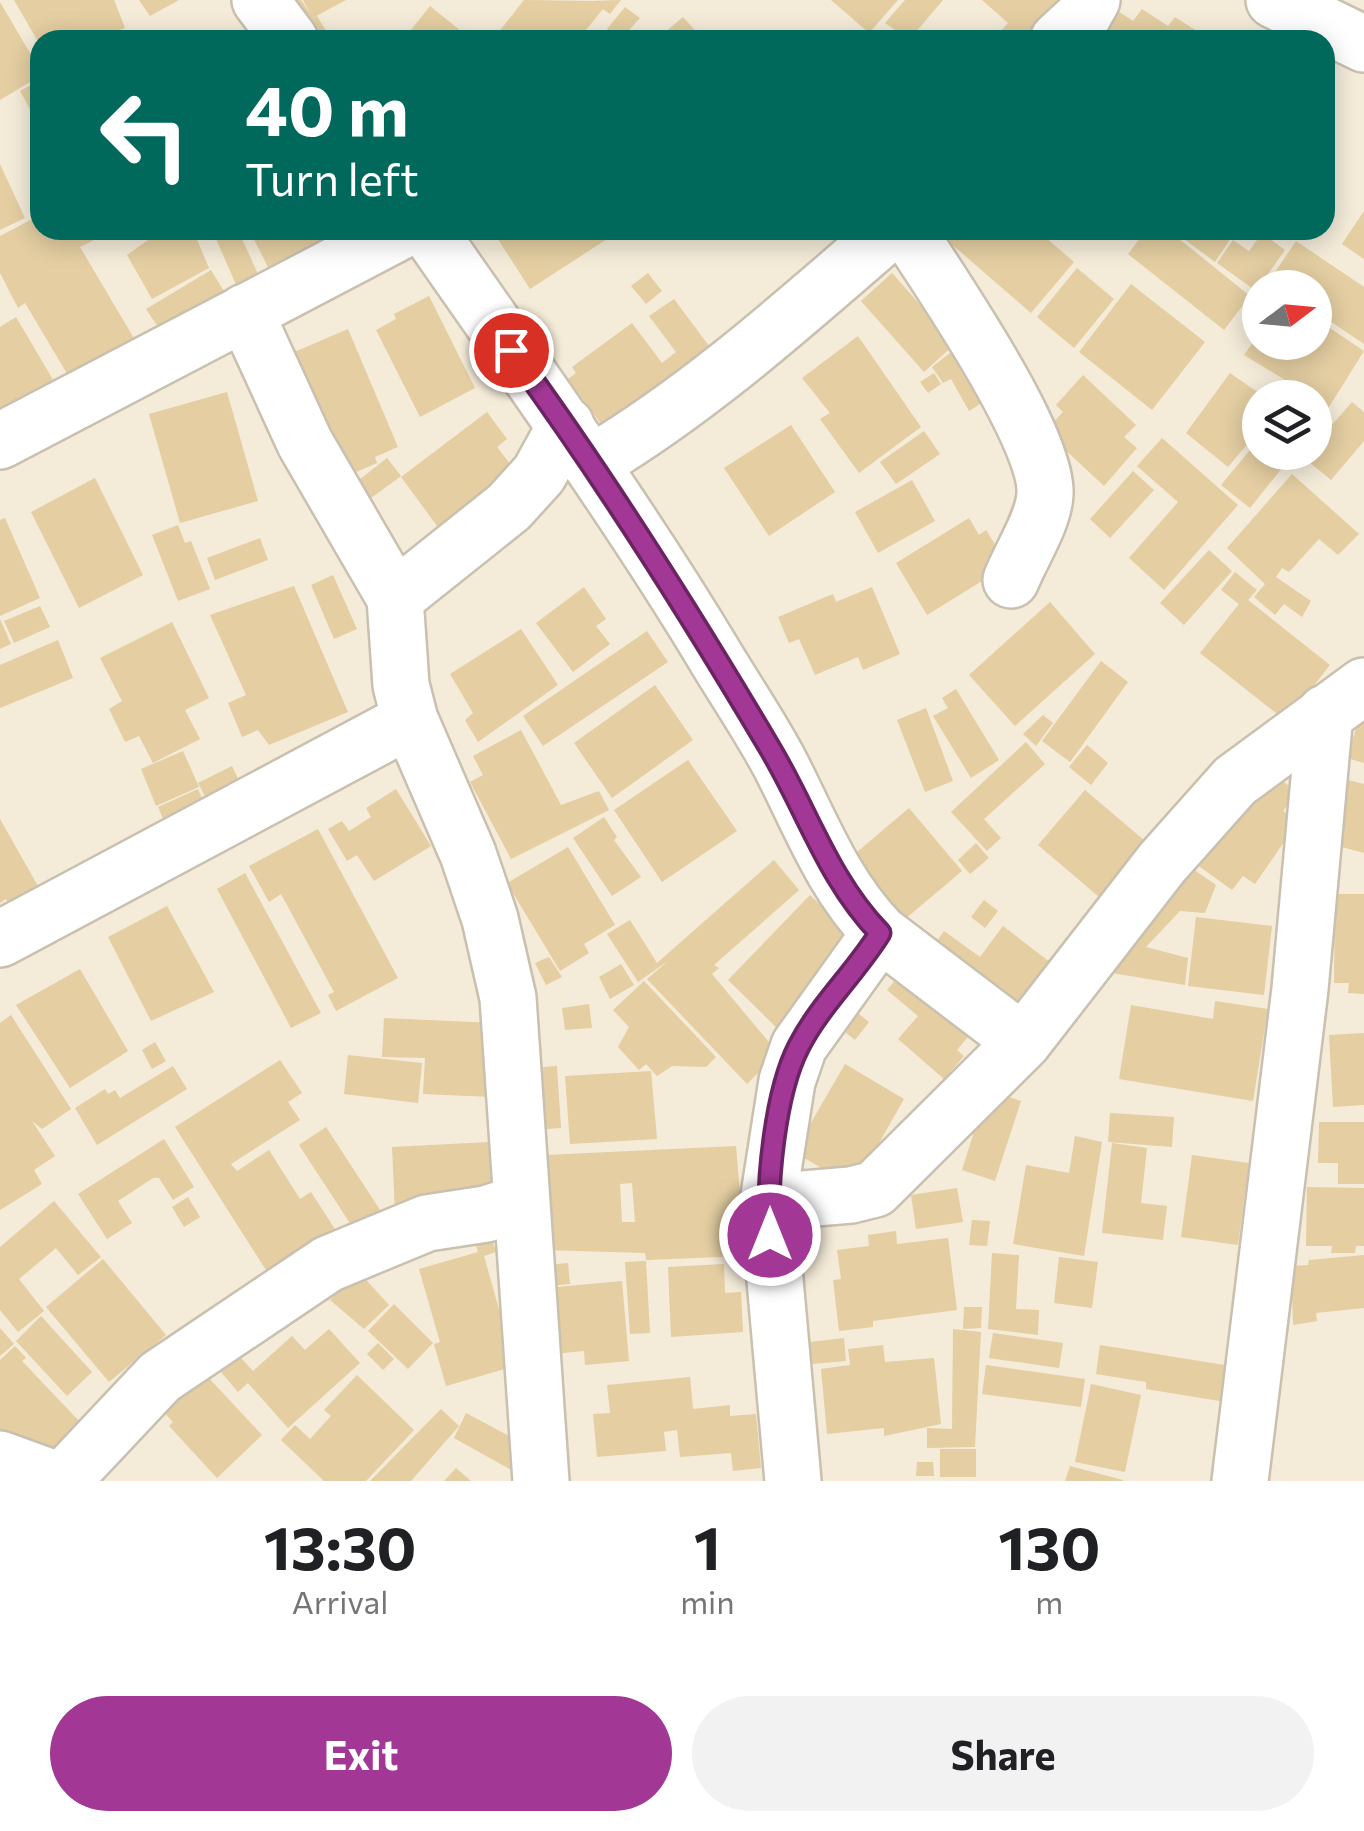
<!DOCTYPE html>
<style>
:root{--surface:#fff;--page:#f2f2f2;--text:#202124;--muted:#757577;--accent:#a33796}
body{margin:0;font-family:Commissioner,sans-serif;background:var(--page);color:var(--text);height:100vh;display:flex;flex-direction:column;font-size:38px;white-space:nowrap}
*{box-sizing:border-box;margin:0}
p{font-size:32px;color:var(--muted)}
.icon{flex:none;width:55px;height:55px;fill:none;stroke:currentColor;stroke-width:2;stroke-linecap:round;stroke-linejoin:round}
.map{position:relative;height:1481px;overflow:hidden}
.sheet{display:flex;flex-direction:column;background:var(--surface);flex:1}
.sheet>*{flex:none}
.hud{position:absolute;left:30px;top:30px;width:1305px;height:210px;border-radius:30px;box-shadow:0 5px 25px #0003;background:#00695c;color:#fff;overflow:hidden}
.needle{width:65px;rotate:74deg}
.fabs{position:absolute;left:1242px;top:270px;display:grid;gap:20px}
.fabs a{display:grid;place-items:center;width:90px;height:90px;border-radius:50%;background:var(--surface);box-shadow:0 5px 25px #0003;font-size:50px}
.pin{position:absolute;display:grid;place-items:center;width:85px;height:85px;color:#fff;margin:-42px;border:5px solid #fff;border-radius:50%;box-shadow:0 2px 10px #0007}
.me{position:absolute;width:110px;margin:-55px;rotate:0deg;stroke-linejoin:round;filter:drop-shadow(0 0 8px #0008)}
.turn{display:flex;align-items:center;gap:35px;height:210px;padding:0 50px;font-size:45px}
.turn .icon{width:130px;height:130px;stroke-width:2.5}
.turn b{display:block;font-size:70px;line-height:85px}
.eta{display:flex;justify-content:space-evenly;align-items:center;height:170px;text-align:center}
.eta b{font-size:60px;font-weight:700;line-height:70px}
.cta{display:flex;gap:20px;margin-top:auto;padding:20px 50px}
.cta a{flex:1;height:115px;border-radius:60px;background:var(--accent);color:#fff;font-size:40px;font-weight:700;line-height:115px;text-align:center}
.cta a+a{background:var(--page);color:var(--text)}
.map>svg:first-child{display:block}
.building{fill:#e4cea2;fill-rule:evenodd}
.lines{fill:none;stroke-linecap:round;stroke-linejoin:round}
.minor-casing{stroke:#c9c0af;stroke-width:60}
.minor{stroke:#fff;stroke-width:55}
.route-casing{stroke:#6a2462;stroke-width:25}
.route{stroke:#a33796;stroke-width:18}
</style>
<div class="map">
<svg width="1364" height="1481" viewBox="0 0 1364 1481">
<rect width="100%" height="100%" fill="#f4ebd9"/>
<path class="building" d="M 14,0 L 114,0 L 125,28 L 95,40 L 40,40 L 40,45 Z
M 139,0 L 179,0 L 150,16 Z
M 278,0 L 301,0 L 310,13 L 303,0 L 346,0 L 305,22 L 317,16 L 332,40 L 303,40 Z
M 524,0 L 592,1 L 621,0 L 610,14 L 603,9 L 578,40 L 505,40 L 497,34 Z
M 831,0 L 898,0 L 869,33 Z
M 905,0 L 943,0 L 909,40 L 885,23 Z
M 982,0 L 1059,0 L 1066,10 L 1039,40 L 1002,40 L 997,35 L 1008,23 Z
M 0,2 L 40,70 L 40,76 L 0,100 Z
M 430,6 L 472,40 L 403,40 Z
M 625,7 L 640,18 L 620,40 L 607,29 Z
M 1142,9 L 1168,26 L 1175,17 L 1211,40 L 1102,37 L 1118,11 L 1133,21 Z
M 683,17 L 704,40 L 670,40 L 664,33 Z
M 40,80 L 40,127 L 20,91 Z
M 0,164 L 25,218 L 0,230 Z
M 1364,211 L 1364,259 L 1342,244 Z
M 40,215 L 40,230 L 93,230 L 98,238 L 80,247 L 145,357 L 75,387 L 25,303 L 18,308 L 0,273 L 0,236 Z
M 162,230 L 193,230 L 209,268 L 152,299 L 127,255 Z
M 212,230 L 238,230 L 263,285 L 241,296 Z
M 249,230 L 342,230 L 268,267 Z
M 492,230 L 621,230 L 530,289 Z
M 958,230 L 1037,230 L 1074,262 L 1031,313 L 948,241 Z
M 1146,230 L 1168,230 L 1250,296 L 1224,330 L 1128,254 Z
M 1172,230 L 1221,230 L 1231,238 L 1215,262 Z
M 1262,233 L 1285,250 L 1256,291 L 1217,263 L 1233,240 L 1249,251 Z
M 1296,241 L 1364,287 L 1364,344 L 1315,311 L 1315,288 L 1279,288 L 1269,281 Z
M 1077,268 L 1114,299 L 1074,348 L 1037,317 Z
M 211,270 L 228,298 L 170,345 L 146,309 Z
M 648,273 L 662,291 L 646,304 L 631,286 Z
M 892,273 L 955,344 L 924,372 L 861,301 Z
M 1131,284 L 1205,342 L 1152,410 L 1079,352 Z
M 429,296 L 475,388 L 420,417 L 376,330 L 396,319 L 394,314 Z
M 674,299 L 721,362 L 610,436 L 568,379 L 576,373 L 572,367 L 632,323 L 662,363 L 676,352 L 649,316 Z
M 16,317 L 59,390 L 0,424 L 0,327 Z
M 1315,318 L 1364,351 L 1327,410 L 1315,398 L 1244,355 L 1260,332 L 1260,342 L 1315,342 Z
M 348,329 L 398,447 L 375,457 L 377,463 L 338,480 L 285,356 Z
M 858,336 L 921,427 L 859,473 L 820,419 L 830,413 L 802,378 Z
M 951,352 L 985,401 L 969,411 L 951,379 L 943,383 L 932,367 Z
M 934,373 L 941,384 L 928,393 L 920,382 Z
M 1230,373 L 1266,398 L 1260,398 L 1260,429 L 1228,467 L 1186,433 Z
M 1083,375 L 1136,425 L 1124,437 L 1137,448 L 1104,486 L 1045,431 L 1063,412 L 1056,405 Z
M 227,392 L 258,501 L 180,523 L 149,414 Z
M 1352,402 L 1364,412 L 1364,441 L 1331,480 L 1304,458 L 1315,452 L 1315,444 Z
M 487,412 L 507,439 L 497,447 L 522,479 L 446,538 L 401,477 Z
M 791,425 L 835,492 L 769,536 L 724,468 Z
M 924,431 L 940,454 L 896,484 L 880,462 Z
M 1162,438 L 1238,505 L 1164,590 L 1129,558 L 1178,502 L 1137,466 Z
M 1260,438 L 1260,452 L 1295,452 L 1250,508 L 1221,485 Z
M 387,458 L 401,476 L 363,504 L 350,487 Z
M 1133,471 L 1154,490 L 1110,538 L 1090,519 Z
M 1292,474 L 1359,534 L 1338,555 L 1319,539 L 1289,572 L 1282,568 L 1276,577 L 1311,601 L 1302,617 L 1284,604 L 1275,615 L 1254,597 L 1265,584 L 1227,548 Z
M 95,478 L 143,575 L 79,608 L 31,512 Z
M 912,480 L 935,521 L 878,553 L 855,512 Z
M 5,518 L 40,598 L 0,616 L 0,520 Z
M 969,518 L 979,535 L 986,530 L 1008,565 L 927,615 L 896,563 Z
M 178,525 L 185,543 L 191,541 L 210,589 L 178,601 L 152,535 Z
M 260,538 L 268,560 L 215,580 L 207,558 Z
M 1209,550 L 1232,571 L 1184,625 L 1160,603 Z
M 1235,572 L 1257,590 L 1248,600 L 1330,665 L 1286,721 L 1200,653 L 1239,604 L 1221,590 Z
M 333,575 L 357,629 L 334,639 L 311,585 Z
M 294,586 L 348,712 L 269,745 L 258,730 L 242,737 L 228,703 L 246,695 L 210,615 Z
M 584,587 L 606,619 L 596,626 L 610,644 L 573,672 L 536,623 Z
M 872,587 L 900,654 L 863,670 L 858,657 L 815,675 L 799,639 L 789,643 L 778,617 L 833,594 L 836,602 Z
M 1050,602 L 1095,654 L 1015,726 L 969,675 Z
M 40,606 L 50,627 L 14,643 L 4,621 Z
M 0,619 L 11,644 L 0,649 Z
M 172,622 L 209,698 L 185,710 L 200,739 L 153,763 L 139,736 L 125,742 L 109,709 L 122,701 L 100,658 Z
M 521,629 L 558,685 L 478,742 L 465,720 L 473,713 L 450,674 Z
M 647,631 L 668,662 L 543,746 L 523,716 Z
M 58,640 L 73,678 L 0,708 L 0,665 Z
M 1101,661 L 1128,682 L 1070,762 L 1042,741 Z
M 655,685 L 693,740 L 612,798 L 574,743 Z
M 956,689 L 999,760 L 971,778 L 933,716 L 948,708 L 942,698 Z
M 1363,706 L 1364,706 L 1364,763 L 1347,758 Z
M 926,708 L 953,781 L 925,792 L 897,720 Z
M 1043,715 L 1053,723 L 1036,746 L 1023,734 Z
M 521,730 L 561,805 L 599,791 L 609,810 L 511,859 L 470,782 L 483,775 L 473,756 Z
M 1026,742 L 1045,764 L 984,819 L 1001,838 L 987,851 L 951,812 Z
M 1087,745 L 1108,763 L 1091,785 L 1069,767 Z
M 183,751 L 199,787 L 156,806 L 141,769 Z
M 688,760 L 737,831 L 662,882 L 614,810 Z
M 232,766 L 244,791 L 211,808 L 198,783 Z
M 1264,767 L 1297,792 L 1283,811 L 1298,822 L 1255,884 L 1243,876 L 1232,890 L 1196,864 Z
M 1348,780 L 1364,784 L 1364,853 L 1331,844 Z
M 198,789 L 206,808 L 166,826 L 158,807 Z
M 396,789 L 431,846 L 374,881 L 357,855 L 347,861 L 328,829 L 342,821 L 349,831 L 371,817 L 366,808 Z
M 1085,790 L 1158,852 L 1112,908 L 1038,845 Z
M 909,808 L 962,871 L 898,925 L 844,863 Z
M 604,817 L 617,837 L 614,840 L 641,877 L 612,896 L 573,838 Z
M 0,819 L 43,895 L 14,912 L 6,899 L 0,903 Z
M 318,829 L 398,978 L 336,1011 L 328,995 L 334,992 L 281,894 L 269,902 L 249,866 Z
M 976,843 L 989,858 L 970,874 L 958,860 Z
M 568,847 L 615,925 L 584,944 L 589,953 L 560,971 L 507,883 Z
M 774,860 L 799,890 L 714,965 L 719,968 L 712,974 L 778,1053 L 747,1084 L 647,979 L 668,961 L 638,982 L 607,934 L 630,920 L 657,963 Z
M 1183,862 L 1216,885 L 1205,913 L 1180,911 L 1146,947 L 1188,958 L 1185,985 L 1093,970 Z
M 245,873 L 321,1013 L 291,1028 L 217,889 Z
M 1335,894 L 1364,894 L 1364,994 L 1348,993 L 1349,983 L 1334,983 Z
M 810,895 L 865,948 L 785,1036 L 728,980 Z
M 984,900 L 998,911 L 985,928 L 971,917 Z
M 167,906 L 214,992 L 151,1021 L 108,937 Z
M 1196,917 L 1272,926 L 1264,995 L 1188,986 Z
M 1003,926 L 1064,973 L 1024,1027 L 930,951 L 944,931 L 980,957 Z
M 549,957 L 562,977 L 546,985 L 535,963 Z
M 621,964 L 634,985 L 610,999 L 599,977 Z
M 80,969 L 128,1051 L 70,1088 L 16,1005 Z
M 902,972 L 972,1032 L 957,1050 L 964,1056 L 944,1079 L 898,1039 L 918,1016 L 887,990 Z
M 644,981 L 716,1057 L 706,1067 L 672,1066 L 657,1076 L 646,1064 L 639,1070 L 618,1047 L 629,1027 L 613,1010 Z
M 1215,1001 L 1268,1009 L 1253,1101 L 1119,1079 L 1131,1005 L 1213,1019 Z
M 589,1004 L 592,1028 L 565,1030 L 562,1008 Z
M 849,1006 L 869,1022 L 855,1040 L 835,1024 Z
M 11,1015 L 71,1109 L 42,1129 L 32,1121 L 55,1156 L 34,1170 L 42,1184 L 0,1210 L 0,1023 Z
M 384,1018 L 494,1023 L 491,1097 L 423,1094 L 425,1058 L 382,1057 Z
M 1364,1033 L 1364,1105 L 1333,1107 L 1329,1035 Z
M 155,1042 L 166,1061 L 152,1069 L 142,1050 Z
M 348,1055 L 422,1063 L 418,1103 L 344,1094 Z
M 280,1060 L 302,1093 L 288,1102 L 300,1120 L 231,1164 L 237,1171 L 269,1150 L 300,1199 L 311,1192 L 342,1240 L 278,1289 L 175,1127 Z
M 845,1064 L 904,1099 L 854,1187 L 794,1152 Z
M 173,1066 L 187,1089 L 97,1145 L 75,1108 L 105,1089 L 108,1094 L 115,1090 L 120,1098 Z
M 557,1066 L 561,1128 L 523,1131 L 518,1069 Z
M 651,1071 L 657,1139 L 570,1144 L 565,1076 Z
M 987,1090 L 1021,1101 L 995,1181 L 962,1170 Z
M 1110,1113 L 1174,1117 L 1172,1147 L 1108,1142 Z
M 1319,1122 L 1364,1122 L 1364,1184 L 1338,1184 L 1338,1163 L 1318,1163 Z
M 326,1127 L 384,1216 L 357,1234 L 299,1145 Z
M 1075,1136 L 1102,1142 L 1084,1256 L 1013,1244 L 1026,1165 L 1069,1173 Z
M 164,1139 L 194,1187 L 173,1200 L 159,1178 L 153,1178 L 118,1201 L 132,1223 L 107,1239 L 78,1194 Z
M 490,1142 L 493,1204 L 395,1214 L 392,1147 Z
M 1112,1143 L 1147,1148 L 1141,1203 L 1167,1206 L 1163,1240 L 1102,1233 Z
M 736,1146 L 745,1256 L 646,1260 L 645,1253 L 543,1250 L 546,1155 ZM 632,1183 L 635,1222 L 622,1222 L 620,1184 Z
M 1192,1155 L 1249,1163 L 1238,1245 L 1181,1237 Z
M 1307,1187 L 1364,1188 L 1364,1246 L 1356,1246 L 1355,1253 L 1331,1253 L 1332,1246 L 1306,1246 Z
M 957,1188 L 963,1222 L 916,1229 L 911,1195 Z
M 188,1197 L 200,1217 L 184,1227 L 172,1207 Z
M 54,1201 L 101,1257 L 78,1275 L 56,1248 L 19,1279 L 44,1311 L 18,1332 L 0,1310 L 0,1247 Z
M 972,1220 L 990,1221 L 987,1246 L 969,1245 Z
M 489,1231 L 496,1252 L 484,1256 L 515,1366 L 446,1386 L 434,1344 L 440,1342 L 419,1269 L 478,1252 L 473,1235 Z
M 896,1231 L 897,1244 L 948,1238 L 957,1310 L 873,1321 L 873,1327 L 839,1331 L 833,1280 L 841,1279 L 837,1250 L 869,1246 L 868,1235 Z
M 992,1253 L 1019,1255 L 1016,1309 L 1039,1310 L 1038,1335 L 988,1329 Z
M 1364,1255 L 1364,1308 L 1316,1313 L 1317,1321 L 1293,1325 L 1291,1266 L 1308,1265 L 1309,1260 Z
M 1059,1257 L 1098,1262 L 1092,1308 L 1054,1303 Z
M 103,1259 L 166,1335 L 109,1382 L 46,1307 Z
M 646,1261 L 650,1333 L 630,1334 L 625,1262 Z
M 568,1263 L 570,1284 L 538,1287 L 537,1266 Z
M 724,1264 L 725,1293 L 741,1292 L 743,1332 L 671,1337 L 668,1267 Z
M 359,1272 L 389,1305 L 364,1329 L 330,1300 Z
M 622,1281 L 629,1361 L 585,1365 L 584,1351 L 553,1354 L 547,1288 Z
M 394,1304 L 433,1343 L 408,1369 L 368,1331 Z
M 964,1307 L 982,1307 L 981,1328 L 963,1329 Z
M 41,1316 L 92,1372 L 67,1396 L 16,1341 Z
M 0,1328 L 14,1344 L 0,1356 Z
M 329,1329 L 360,1363 L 288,1428 L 248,1383 L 238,1392 L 214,1364 L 232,1348 L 253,1371 L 292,1336 L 305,1350 Z
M 953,1329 L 981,1332 L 975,1447 L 927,1448 L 927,1428 L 952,1429 Z
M 993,1333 L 1063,1343 L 1059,1368 L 989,1358 Z
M 844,1338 L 846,1361 L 812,1364 L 810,1342 Z
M 378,1343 L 394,1359 L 383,1370 L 367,1354 Z
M 883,1345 L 885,1362 L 934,1358 L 941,1424 L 884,1436 L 884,1428 L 827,1434 L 821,1369 L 850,1365 L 848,1349 Z
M 1100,1345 L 1237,1367 L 1232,1403 L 1146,1389 L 1146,1382 L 1096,1374 Z
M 15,1346 L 26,1358 L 22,1361 L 80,1422 L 47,1453 L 36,1441 L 18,1458 L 0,1449 L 0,1360 Z
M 986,1365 L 1085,1379 L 1081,1407 L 982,1394 Z
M 206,1375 L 262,1435 L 217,1478 L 169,1426 L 173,1422 L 162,1410 Z
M 357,1375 L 414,1430 L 366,1481 L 324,1481 L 281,1440 L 295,1425 L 310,1439 L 331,1416 L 324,1410 Z
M 690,1377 L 693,1409 L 730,1405 L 730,1416 L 756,1414 L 761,1468 L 733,1471 L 731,1453 L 680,1457 L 677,1430 L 664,1432 L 666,1451 L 597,1457 L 593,1414 L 610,1413 L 607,1385 Z
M 1091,1384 L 1141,1395 L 1125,1472 L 1075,1462 Z
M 441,1409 L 459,1426 L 411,1481 L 370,1481 Z
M 466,1413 L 528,1446 L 515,1472 L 454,1438 Z
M 940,1449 L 976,1449 L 976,1477 L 940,1477 Z
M 917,1462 L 933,1462 L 934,1476 L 916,1476 Z
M 1070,1466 L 1123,1480 L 1123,1481 L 1065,1481 Z
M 456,1468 L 471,1481 L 444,1481 Z"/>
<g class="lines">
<defs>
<path id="minor" d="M 260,0 L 290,40
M 1274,0 L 1364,44
M 1058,40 L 1082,18 L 1092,0
M 428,230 C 525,370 625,507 713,653 C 735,690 760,726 780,764 C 811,824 832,883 880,933 L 799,1046 L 787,1081 L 768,1202 L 793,1481
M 907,230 C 941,283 1048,438 1045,494 C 1044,520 1021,555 1011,580
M 245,312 L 305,443 L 395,598 L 401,685 L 410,720 L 468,854 L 490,919 L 508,998 L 541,1481
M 0,441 L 403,230
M 592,463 C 701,398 795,313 891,230
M 395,598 L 509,507 L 539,474 L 566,425
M 880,933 L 1023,1042
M 0,939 L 410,720
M 768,1202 L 851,1195 L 875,1189 L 1023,1042 L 1162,863 L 1235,781 L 1364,686
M 0,1459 L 61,1481
M 62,1481 L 160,1377 L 328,1264 L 427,1223 L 486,1214 L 520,1203
M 1240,1481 L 1300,989 L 1325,713"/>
</defs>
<use href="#minor" class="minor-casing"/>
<use href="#minor" class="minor"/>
</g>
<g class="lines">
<defs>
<path id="route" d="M 511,350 C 604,477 688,610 768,745 C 807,809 827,878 880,933 C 856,972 820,1005 799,1046 C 775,1092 766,1184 770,1235"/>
</defs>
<use href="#route" class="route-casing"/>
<use href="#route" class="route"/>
</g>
</svg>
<div class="fabs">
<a><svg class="needle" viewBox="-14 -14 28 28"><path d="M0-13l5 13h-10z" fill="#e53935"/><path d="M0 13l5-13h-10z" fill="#757577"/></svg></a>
<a><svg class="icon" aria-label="layers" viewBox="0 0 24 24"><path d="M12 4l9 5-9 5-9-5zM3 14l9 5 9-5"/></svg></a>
</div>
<div class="pin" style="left:511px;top:350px;background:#d93025"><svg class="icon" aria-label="arrive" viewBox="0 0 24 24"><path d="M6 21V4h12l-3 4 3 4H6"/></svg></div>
<svg class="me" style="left:770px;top:1235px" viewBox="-20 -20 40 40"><circle r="17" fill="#a33796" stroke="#fff" stroke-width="3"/><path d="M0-11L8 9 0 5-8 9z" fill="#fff"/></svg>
<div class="hud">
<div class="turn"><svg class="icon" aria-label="left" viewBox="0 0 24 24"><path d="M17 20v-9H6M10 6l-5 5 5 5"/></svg><div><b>40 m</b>Turn left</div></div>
</div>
</div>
<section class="sheet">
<div class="eta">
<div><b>13:30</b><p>Arrival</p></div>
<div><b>1</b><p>min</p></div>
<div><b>130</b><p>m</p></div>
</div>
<div class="cta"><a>Exit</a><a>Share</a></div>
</section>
